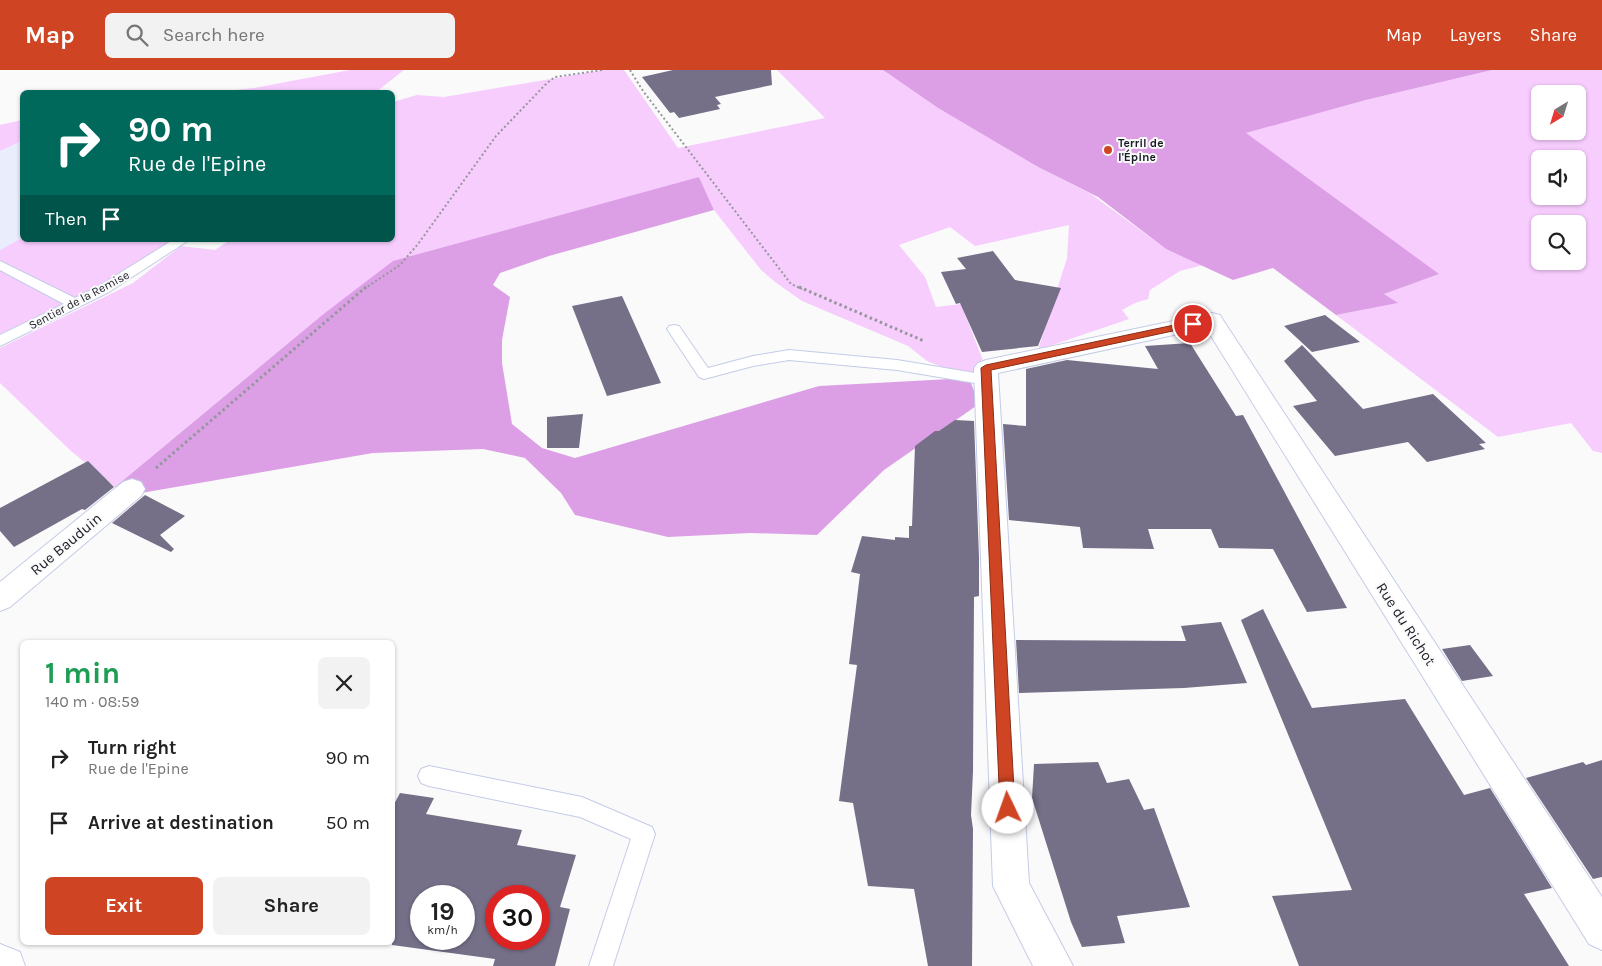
<!DOCTYPE html>
<meta charset="utf-8">
<style>
:root{--surface:#fff;--page:#f2f2f2;--text:#222;--muted:#767676;--accent:#cf4523}
body{margin:0;font-family:Karla,sans-serif;background:var(--page);color:var(--text);height:100vh;display:flex;flex-direction:column;font-size:19px;white-space:nowrap}
*{box-sizing:border-box;margin:0}
p{font-size:16px;color:var(--muted)}
.icon{flex:none;width:28px;height:28px;fill:none;stroke:currentColor;stroke-width:2;stroke-linecap:round;stroke-linejoin:round}
.map{position:relative;flex:1;overflow:hidden}
.drawer{position:absolute;left:20px;top:570px;width:375px;height:305px;display:flex;flex-direction:column;background:var(--surface);border-radius:8px;box-shadow:0 1px 4px #0004}
.drawer>*{flex:none}
.guide{position:absolute;left:20px;top:20px;width:375px;height:152px;border-radius:8px;box-shadow:0 1px 4px #0004;background:#00695c;color:#fff;overflow:hidden}
.needle{width:32px;rotate:218deg}
.tools{position:absolute;left:1531px;top:15px;display:grid;gap:10px}
.tools a{display:grid;place-items:center;width:55px;height:55px;border-radius:8px;background:var(--surface);box-shadow:0 1px 4px #0004;font-size:25px}
.speed{position:absolute;left:410px;top:815px;display:flex;gap:10px;font-size:25px;font-weight:700;text-align:center}
.speed>*{display:grid;place-content:center;width:65px;height:65px;border-radius:50%;background:var(--surface);box-shadow:0 1px 4px #0004;line-height:1}
.speed small{font-size:12px;font-weight:400}
.speed .limit{border:8px solid #d22;background:#fff;color:#111}
.pin{position:absolute;display:grid;place-items:center;width:42px;height:42px;color:#fff;margin:-21px;border:2px solid #fff;border-radius:50%;box-shadow:0 1px 5px #0007}
.me{position:absolute;width:55px;margin:-28px;rotate:357deg;stroke-linejoin:round;filter:drop-shadow(0 0 4px #0008)}
.turn{display:flex;align-items:center;gap:18px;height:105px;padding:0 25px;font-size:22px}
.turn .icon{width:65px;height:65px;stroke-width:2.5}
.turn b{display:block;font-size:35px;line-height:42px}
.then{display:flex;align-items:center;height:48px;padding:0 25px;background:#0003;gap:10px;font-size:19px}
.round{display:grid;place-items:center;flex:none;width:52px;height:52px;border-radius:8px;background:var(--page)}
.headline{display:flex;align-items:center;justify-content:space-between;height:85px;padding:0 25px}
h1{font-size:30px;font-weight:700;line-height:38px;color:#1e9e55}
.cta{display:flex;gap:10px;margin-top:auto;padding:10px 25px}
.cta a{flex:1;height:58px;border-radius:8px;background:var(--accent);color:#fff;font-size:20px;font-weight:700;line-height:58px;text-align:center}
.cta a+a{background:var(--page);color:var(--text)}
ul{padding:0;list-style:none}
li{display:flex;align-items:center;gap:15px;height:65px;padding:0 25px}
li div{flex:1}
li b{display:block;font-size:19px}
li em{font-style:normal}
header{display:flex;align-items:center;gap:30px;box-sizing:border-box;height:70px;padding:0 25px;background:var(--accent);color:#fff}
header strong{font-size:24px}
nav{display:flex;gap:28px;margin-inline-start:auto;font-size:18px}
.search{width:350px;height:45px;background:var(--page);display:flex;align-items:center;gap:12px;box-sizing:border-box;padding:0 18px;border-radius:8px;color:var(--muted);font-size:19px}
.map>svg:first-child{display:block}
.built{fill:#e9edfc}
.green{fill:#f7cdfe;fill-rule:evenodd}
.forest{fill:#dc9fe6}
.building{fill:#756f88;fill-rule:evenodd}
.lines{fill:none;stroke-linecap:round;stroke-linejoin:round}
.lane-casing{stroke:#c4cce7;stroke-width:2}
.street-casing{stroke:#c4cce7;stroke-width:2}
.path-far1{stroke:#95969b;stroke-width:2;stroke-dasharray:2 2.5;stroke-linecap:butt}
.path{stroke:#95969b;stroke-width:3;stroke-dasharray:2.5 3;stroke-linecap:butt}
.lane{fill:#fff;fill-rule:evenodd}
.street{fill:#fff;fill-rule:evenodd}
.route{fill:#cf4523;stroke:#872d17}
.poi-dot{fill:#cf4523;stroke:#fafafa;stroke-width:2}
.labels{text-anchor:middle;stroke-width:4;stroke-linejoin:round;paint-order:stroke}
.far-poi-label{font-size:12px;font-weight:bold;fill:#1a1c26;stroke:#fafafa;text-anchor:start}
.far-street-label{font-size:12px;fill:#1a1c26;stroke:#fafafa}
.street-label{font-size:15px;fill:#1a1c26;stroke:#fafafa}
</style>
<header>
<strong>Map</strong>
<div class="search"><svg class="icon" aria-label="search" viewBox="0 0 24 24"><circle cx="10" cy="10" r="6"/><path d="M15 15l6 6"/></svg>Search here</div>
<nav><a>Map</a><a>Layers</a><a>Share</a></nav>
</header>
<div class="map">
<svg width="1602" height="896" viewBox="0 0 1602 896">
<rect width="100%" height="100%" fill="#fafafa"/>
<path class="built" d="M 22,71 L 22,168 L 0,180 L 0,81 Z"/>
<path class="green" d="M 350,0 L 404,0 L 376,22 L 213,22 L 254,18 Z
M 603,0 L 624,0 L 678,78 L 825,48 L 777,0 L 883,0 L 938,38 L 1038,97 L 1091,124 L 1166,179 L 1203,195 L 1180,201 L 1150,220 L 1148,229 L 1135,233 L 1122,240 L 1129,249 L 1038,280 L 1067,188 L 1069,155 L 975,176 L 950,157 L 899,175 L 925,207 L 936,237 L 961,234 L 986,298 L 969,308 L 927,291 L 908,276 L 802,231 L 775,212 L 761,200 L 714,140 L 699,107 L 321,246 L 115,417 L 71,381 L 0,313 L 0,278 L 133,213 L 181,176 L 215,180 L 230,170 L 392,170 L 393,32 L 417,25 L 444,27 Z
M 1492,0 L 1602,0 L 1602,383 L 1593,381 L 1571,353 L 1498,367 L 1336,245 L 1397,233 L 1384,224 L 1438,204 L 1245,63 L 1366,30 ZM 1540,24 L 1578,24 L 1578,61 L 1540,61 ZM 1540,89 L 1578,89 L 1578,126 L 1540,126 ZM 1540,154 L 1578,154 L 1578,191 L 1540,191 Z
M 22,50 L 22,71 L 0,81 L 0,55 Z
M 22,168 L 22,170 L 175,170 L 93,220 L 0,264 L 0,180 Z"/>
<path class="forest" d="M 883,0 L 1492,0 L 1366,30 L 1246,63 L 1439,204 L 1384,224 L 1398,233 L 1336,245 L 1273,198 L 1233,210 L 1166,179 L 1098,127 L 1038,97 L 938,38 Z
M 699,107 L 714,140 L 549,186 L 500,203 L 493,215 L 510,227 L 502,270 L 502,293 L 512,354 L 542,378 L 575,388 L 819,316 L 969,308 L 979,334 L 884,400 L 817,465 L 750,463 L 668,467 L 575,445 L 561,423 L 525,388 L 483,379 L 373,383 L 141,423 L 115,417 L 321,246 L 393,191 Z"/>
<path class="building" d="M 673,0 L 771,0 L 772,15 L 715,27 L 721,34 L 717,35 L 720,39 L 679,48 L 674,42 L 670,43 L 642,7 Z
M 993,181 L 1015,210 L 1061,218 L 1038,276 L 982,282 L 960,233 L 956,234 L 941,202 L 966,199 L 957,188 Z
M 622,226 L 661,313 L 607,326 L 572,236 Z
M 1325,245 L 1360,272 L 1312,282 L 1284,256 Z
M 1190,273 L 1236,346 L 1243,345 L 1347,538 L 1307,542 L 1273,479 L 1219,478 L 1211,459 L 1148,459 L 1154,479 L 1083,478 L 1080,457 L 1009,450 L 1003,354 L 1026,356 L 1026,299 L 1067,290 L 1158,299 L 1145,276 Z
M 1302,275 L 1363,339 L 1433,324 L 1486,373 L 1479,374 L 1485,379 L 1427,392 L 1408,372 L 1335,386 L 1293,336 L 1317,331 L 1284,291 Z
M 583,344 L 579,378 L 547,378 L 547,347 Z
M 955,350 L 974,351 L 979,487 L 979,526 L 974,527 L 973,701 L 971,745 L 973,759 L 972,896 L 928,896 L 914,819 L 868,816 L 853,733 L 839,731 L 857,595 L 849,594 L 860,504 L 851,502 L 862,466 L 895,470 L 895,467 L 909,468 L 909,456 L 912,456 L 915,376 L 935,361 L 939,361 Z
M 88,391 L 114,417 L 85,440 L 82,439 L 14,477 L 0,461 L 0,438 Z
M 145,425 L 185,446 L 160,465 L 174,479 L 171,482 L 112,453 Z
M 1263,539 L 1312,638 L 1405,629 L 1464,725 L 1490,718 L 1552,818 L 1524,824 L 1569,896 L 1299,896 L 1272,826 L 1352,820 L 1241,550 Z
M 1221,552 L 1247,613 L 1184,618 L 1019,623 L 1016,570 L 1186,571 L 1181,556 Z
M 1470,575 L 1493,606 L 1462,611 L 1442,579 Z
M 1602,690 L 1602,807 L 1593,809 L 1526,708 L 1583,692 L 1586,695 Z
M 1098,692 L 1107,713 L 1129,709 L 1144,740 L 1154,738 L 1190,837 L 1117,846 L 1125,873 L 1082,877 L 1071,852 L 1032,728 L 1034,694 Z
M 400,723 L 434,728 L 426,744 L 522,760 L 517,775 L 576,785 L 560,837 L 570,839 L 555,896 L 493,896 L 495,889 L 392,875 L 392,738 ZM 421,826 L 464,826 L 464,869 L 421,869 ZM 496,826 L 539,826 L 539,869 L 496,869 Z"/>
<g class="lines">
<defs>
<path id="lane" d="M 173,170 L 189,170 L 109,222 L 0,276 L 0,265 L 64,234 L 0,200 L 0,191 L 75,228 L 99,216 Z
M 674,255 L 679,256 L 708,298 L 753,286 L 789,280 L 897,290 L 987,305 L 992,307 L 995,310 L 992,313 L 987,315 L 897,300 L 789,290 L 753,296 L 704,309 L 699,307 L 667,259 L 669,256 Z
M 429,696 L 582,727 L 652,757 L 655,764 L 613,896 L 589,896 L 631,769 L 580,747 L 429,716 L 421,713 L 418,706 L 421,699 Z"/>
<path id="street" d="M 1212,243 L 1220,245 L 1223,250 L 1602,827 L 1602,880 L 1589,874 L 1206,258 L 998,303 L 1029,813 L 1073,896 L 1033,896 L 993,816 L 974,298 L 978,293 L 986,290 Z
M 132,409 L 141,412 L 145,419 L 141,426 L 10,537 L 0,541 L 0,512 L 123,412 Z
M 0,874 L 20,882 L 25,896 L 0,896 Z"/>
</defs>
<use href="#lane" class="lane-casing"/>
<use href="#street" class="street-casing"/>
<path class="path-far1" d="M 630,0 L 643,21 L 791,214 L 802,219
M 364,219 L 400,195 L 418,174 L 496,66 L 547,13 L 555,7 L 602,0"/>
<path class="path" d="M 799,217 L 924,271
M 156,398 L 366,217"/>
<use href="#lane" class="lane"/>
<use href="#street" class="street"/>
</g>
<path class="route" d="M 1193,251 L 1198,254 L 1196,256 L 991,300 L 1015,738 L 1013,742 L 1008,744 L 1002,742 L 1000,738 L 981,298 L 986,295 Z"/>
<circle class="poi-dot" cx="1108" cy="80" r="5"/>
<g class="labels">
<g class="far-poi-label">
<text x="1118" y="77">Terril de<tspan x="1118" dy="14">l'Épine</tspan></text>
</g>
<g class="far-street-label">
<text transform="translate(79 230) rotate(-28)" y="4">Sentier de la Remise</text>
</g>
<g class="street-label">
<text transform="translate(66 474) rotate(-40)" y="5">Rue Bauduin</text>
<text transform="translate(1406 554) rotate(57)" y="5">Rue du Richot</text>
</g>
</g>
</svg>
<div class="tools">
<a><svg class="needle" viewBox="-14 -14 28 28"><path d="M0-13l5 13h-10z" fill="#e53935"/><path d="M0 13l5-13h-10z" fill="#767676"/></svg></a>
<a><svg class="icon" aria-label="sound" viewBox="0 0 24 24"><path d="M4 9h4l5-4v14l-5-4H4zM17 9q2 3 0 6"/></svg></a>
<a><svg class="icon" aria-label="search" viewBox="0 0 24 24"><circle cx="10" cy="10" r="6"/><path d="M15 15l6 6"/></svg></a>
</div>
<div class="speed"><div>19<small>km/h</small></div><div class="limit">30</div></div>
<div class="pin" style="left:1193px;top:254px;background:#d93025"><svg class="icon" aria-label="arrive" viewBox="0 0 24 24"><path d="M6 21V4h12l-3 4 3 4H6"/></svg></div>
<svg class="me" style="left:1008px;top:738px" viewBox="-20 -20 40 40"><circle r="19" fill="#fff"/><path d="M0-13L10 11 0 6-10 11z" fill="#cf4523"/></svg>
<div class="guide">
<div class="turn"><svg class="icon" aria-label="right" viewBox="0 0 24 24"><path d="M7 20v-9h11M14 6l5 5-5 5"/></svg><div><b>90 m</b>Rue de l'Epine</div></div>
<div class="then">Then<svg class="icon" aria-label="arrive" viewBox="0 0 24 24"><path d="M6 21V4h12l-3 4 3 4H6"/></svg></div>
</div>
<section class="drawer">
<div class="headline"><div><h1>1 min</h1><p>140 m · 08:59</p></div><a class="round"><svg class="icon" aria-label="close" viewBox="0 0 24 24"><path d="M6 6l12 12M18 6L6 18"/></svg></a></div>
<ul>
<li><svg class="icon" aria-label="right" viewBox="0 0 24 24"><path d="M7 20v-9h11M14 6l5 5-5 5"/></svg><div><b>Turn right</b><p>Rue de l'Epine</p></div><em>90 m</em></li>
<li><svg class="icon" aria-label="arrive" viewBox="0 0 24 24"><path d="M6 21V4h12l-3 4 3 4H6"/></svg><div><b>Arrive at destination</b></div><em>50 m</em></li>
</ul>
<div class="cta"><a>Exit</a><a>Share</a></div>
</section>
</div>
